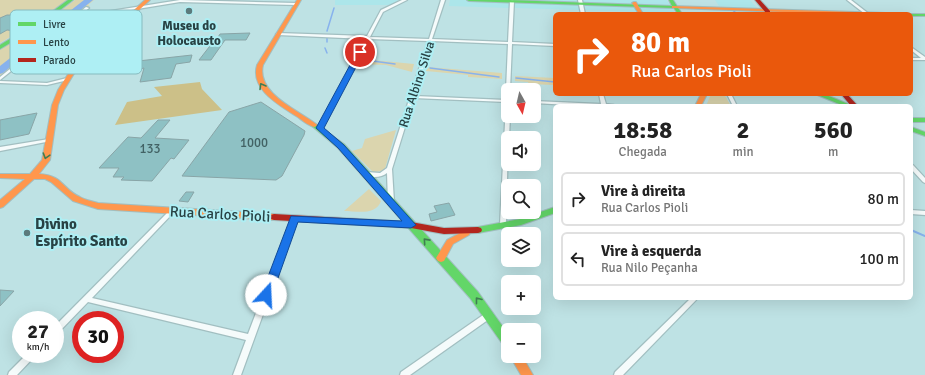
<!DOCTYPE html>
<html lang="pt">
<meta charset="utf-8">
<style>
:root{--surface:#fff;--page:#f6f6f6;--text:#222;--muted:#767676;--line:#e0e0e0}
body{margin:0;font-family:Signika,sans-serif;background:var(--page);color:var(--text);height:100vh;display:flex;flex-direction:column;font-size:15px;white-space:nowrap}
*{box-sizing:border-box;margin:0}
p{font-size:13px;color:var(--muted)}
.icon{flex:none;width:22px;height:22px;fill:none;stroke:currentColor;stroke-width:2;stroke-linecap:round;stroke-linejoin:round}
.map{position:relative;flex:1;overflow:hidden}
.side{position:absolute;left:553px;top:104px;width:360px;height:196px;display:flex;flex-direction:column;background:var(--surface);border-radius:6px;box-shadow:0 4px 16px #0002}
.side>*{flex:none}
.top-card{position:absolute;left:553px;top:12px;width:360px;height:84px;border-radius:6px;box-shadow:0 4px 16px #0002;background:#ea580c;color:#fff;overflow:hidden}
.needle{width:26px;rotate:172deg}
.buttons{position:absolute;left:501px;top:83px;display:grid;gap:8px}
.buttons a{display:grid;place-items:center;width:40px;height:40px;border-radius:6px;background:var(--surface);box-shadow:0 4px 16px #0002;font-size:20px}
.speed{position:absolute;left:12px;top:311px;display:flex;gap:8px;font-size:20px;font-weight:700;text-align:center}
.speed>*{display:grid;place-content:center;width:52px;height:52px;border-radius:50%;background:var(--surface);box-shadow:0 4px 16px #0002;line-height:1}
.speed small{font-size:10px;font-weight:400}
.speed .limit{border:6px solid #d22;background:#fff;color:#111}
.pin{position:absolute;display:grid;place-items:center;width:34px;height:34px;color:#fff;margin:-17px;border:2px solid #fff;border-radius:50%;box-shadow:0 1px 4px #0007}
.me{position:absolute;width:44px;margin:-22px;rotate:20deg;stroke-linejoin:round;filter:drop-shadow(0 0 3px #0008)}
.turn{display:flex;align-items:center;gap:14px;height:84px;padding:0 12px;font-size:18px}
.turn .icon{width:52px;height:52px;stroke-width:2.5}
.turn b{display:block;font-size:28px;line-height:34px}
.eta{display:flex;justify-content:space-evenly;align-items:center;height:68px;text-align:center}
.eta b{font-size:24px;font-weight:800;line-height:28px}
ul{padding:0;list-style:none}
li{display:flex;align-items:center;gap:12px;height:54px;margin:0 8px 6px;padding:0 4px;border:2px solid var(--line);border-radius:6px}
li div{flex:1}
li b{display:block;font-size:15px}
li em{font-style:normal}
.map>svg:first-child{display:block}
.built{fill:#ace6ea}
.green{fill:#dbd5ae}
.forest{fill:#ccc088}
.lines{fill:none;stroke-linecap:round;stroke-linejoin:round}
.stream-far1{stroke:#87b2ed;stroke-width:1.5}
.stream{stroke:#87b2ed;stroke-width:2}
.river{fill:#87b2ed;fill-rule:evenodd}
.building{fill:#8ec1c4;stroke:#89a5a7}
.street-casing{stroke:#a2bfc1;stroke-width:2.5}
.fast-casing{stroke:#a2bfc1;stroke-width:2}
.slow-casing{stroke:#a2bfc1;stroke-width:2}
.jam-casing{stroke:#a2bfc1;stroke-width:2}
.street{fill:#f5fbfb;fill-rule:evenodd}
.fast{fill:#63d668;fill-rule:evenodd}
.slow{fill:#ff974d;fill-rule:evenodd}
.jam{fill:#b3261e;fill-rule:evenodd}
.oneway{stroke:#407d52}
.route{fill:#1a73e8;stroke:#114b97}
.poi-dot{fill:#5c7a7c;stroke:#aeeff4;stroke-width:1.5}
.labels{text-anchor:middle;stroke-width:4;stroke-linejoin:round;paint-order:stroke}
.far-poi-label{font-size:13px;font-weight:bold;fill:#284244;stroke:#aeeff4}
.far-street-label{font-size:13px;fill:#284244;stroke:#aeeff4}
.number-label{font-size:13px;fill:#426264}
.street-label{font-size:15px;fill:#284244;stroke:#aeeff4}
.poi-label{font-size:15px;font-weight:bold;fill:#284244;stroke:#aeeff4;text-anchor:start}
.key{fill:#aeeff4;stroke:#86bbbf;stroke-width:1}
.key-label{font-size:11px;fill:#284244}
</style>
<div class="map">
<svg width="925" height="375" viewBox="0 0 925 375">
<rect width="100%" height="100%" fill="#bee2e4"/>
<path class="built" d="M 335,0 L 398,0 L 393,4 L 389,5 L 335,5 Z
M 450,0 L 667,0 L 675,13 L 449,6 Z
M 715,0 L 750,0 L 757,8 L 719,6 Z"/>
<path class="green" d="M 0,0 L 67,0 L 36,22 L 0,43 Z
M 75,0 L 94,0 L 88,5 L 90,6 L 73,18 L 0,77 L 0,50 L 9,43 L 47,21 Z
M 362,59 L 414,64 L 412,72 L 386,65 L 360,64 Z
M 427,67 L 502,73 L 502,79 L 468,77 L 468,75 L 426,71 Z
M 515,76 L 555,78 L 555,85 L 529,84 L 528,82 L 515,81 Z
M 711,94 L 724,94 L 731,106 L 706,106 Z
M 396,130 L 385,169 L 383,171 L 373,172 L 352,151 L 362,148 L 365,139 Z
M 369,189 L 381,201 C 376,216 356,211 344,211 Z"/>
<path class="forest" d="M 200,82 L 202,89 L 222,110 L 115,125 L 127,102 L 162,96 L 154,87 Z"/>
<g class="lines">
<path class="stream-far1" d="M 731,14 L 735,11
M 327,31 L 334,8
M 327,38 L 327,42
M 325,48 L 327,53
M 365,60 L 395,64
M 430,68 L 499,77
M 516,78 L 555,82"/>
<path class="stream" d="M 911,230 L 925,236"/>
<path class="river" d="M 84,0 L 93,0 L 3,73 L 0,74 L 0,66 Z"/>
</g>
<path class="building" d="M 7,15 L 33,16 L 24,21 L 27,27 L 23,30 L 16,31 L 7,30 L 0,34 L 0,18 Z
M 250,33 L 246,40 L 225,40 L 211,60 L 199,60 L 213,42 L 215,42 L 220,34 Z
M 192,55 L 190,62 L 176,64 L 171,78 L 140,82 L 144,68 L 136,70 L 138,61 Z
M 261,102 L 305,131 L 304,135 L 282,176 L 276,180 L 182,176 L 229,112 Z
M 37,113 L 29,134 L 0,140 L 0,120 Z
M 158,120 L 170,120 L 155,138 L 189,140 L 174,159 L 171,158 L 152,181 L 121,180 L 124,177 L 113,177 L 119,168 L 99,168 L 128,137 L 141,138 Z
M 186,192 L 194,192 L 188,202 L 179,201 Z
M 449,203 L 455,215 L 431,221 L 429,214 L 437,212 L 434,206 Z
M 0,290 L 14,291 L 0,306 Z"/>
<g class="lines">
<defs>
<path id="street" d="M 180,0 L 296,3 L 298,4 L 296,5 L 180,2 L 76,19 L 0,80 L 0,77 L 86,7 L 89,8 L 79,16 Z
M 402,0 L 407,0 L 383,12 L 370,37 L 429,39 L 441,0 L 445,0 L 432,39 L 508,42 L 510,1 L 512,0 L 514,1 L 512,42 L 555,44 L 555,46 L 512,44 L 510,90 L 508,90 L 508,91 L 506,90 L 508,44 L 432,41 L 415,96 L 506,100 L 506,96 L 508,95 L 508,116 L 510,116 L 509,138 L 508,138 L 506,225 L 505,227 L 501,227 L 500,225 L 506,102 L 414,98 L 392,169 L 394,202 L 391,204 L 389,203 L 388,202 L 387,173 C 381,178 370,178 364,174 L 367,172 L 380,173 L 387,168 L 428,41 L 369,39 L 322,128 L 320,129 L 318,128 L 366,39 L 278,35 L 276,34 L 278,33 L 367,36 L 381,10 Z
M 578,0 L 582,0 L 585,14 L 581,14 Z
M 847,0 L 851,0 L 869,14 L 865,14 Z
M 911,47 L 925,57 L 925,60 L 911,60 L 911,58 L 921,58 L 911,50 Z
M 67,78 L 69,79 L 68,80 L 47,85 L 0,83 L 0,81 L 47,83 Z
M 599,94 L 603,94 L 606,104 L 614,105 L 616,106 L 587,106 L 534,103 L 534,101 L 601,104 Z
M 727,94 L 731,94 L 737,106 L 733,106 Z
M 49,139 L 51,139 L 51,141 L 0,151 L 0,147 Z
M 911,164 L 913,165 L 925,178 L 925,183 L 923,182 L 911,169 Z
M 172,209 L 174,210 L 175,211 L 174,212 L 92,298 L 248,334 L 292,218 L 293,217 L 297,217 L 298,218 L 241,375 L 233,375 L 246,340 L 88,302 L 58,333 L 55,334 L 55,326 L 170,210 Z
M 911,210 L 925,211 L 925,215 L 911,214 Z
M 691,298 L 698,298 L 623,375 L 614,375 L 615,372 Z
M 489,312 L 492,313 L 493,315 L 492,317 L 410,375 L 400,375 L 401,372 L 486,313 Z
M 27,354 L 36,354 L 35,356 L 17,375 L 8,375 L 9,372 Z"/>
<path id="fast" d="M 68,0 L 73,0 L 42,24 L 0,49 L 0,45 L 38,22 Z
M 467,0 L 509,0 L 672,6 L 669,0 L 673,0 L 682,14 L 678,14 L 674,8 L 469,1 Z
M 909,14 L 925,14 L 925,16 L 911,16 L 911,14 Z
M 815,94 L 824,94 L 853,106 L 844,106 Z
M 911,118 L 925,118 L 925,122 L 911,122 Z
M 314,123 L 344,144 L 478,292 L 508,334 L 508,348 L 504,346 L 470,298 L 338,148 L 312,126 L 311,125 L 312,124 Z
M 911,127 L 925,132 L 925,136 L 911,131 Z
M 555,207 L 555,213 L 521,225 L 478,233 L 475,232 L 474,230 L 475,228 L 478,227 L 520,219 Z"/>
<path id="slow" d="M 145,0 L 150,0 L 93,52 L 75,72 L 64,90 L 58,105 L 50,160 L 39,174 C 63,175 62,189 80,197 C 85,200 92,201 98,203 L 274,214 L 277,215 L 278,217 L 277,219 L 274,220 L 98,209 L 73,201 L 51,182 L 45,179 L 34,179 L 3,207 L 0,208 L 0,200 L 25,179 L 0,178 L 0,174 L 30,174 L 42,160 L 52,105 L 58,90 L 70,71 L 89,50 Z
M 297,0 L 301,0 L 263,65 C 256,93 298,110 316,124 L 317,125 L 316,126 L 314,127 C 307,125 301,119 296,116 C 278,104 250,89 257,65 Z
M 634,2 L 636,2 L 643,14 L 639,14 L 632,3 Z
M 672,6 L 886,13 L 888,14 L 842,14 L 674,8 L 672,8 Z
M 701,94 L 707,94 L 701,106 L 695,106 Z
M 466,230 L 469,231 L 470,233 L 469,235 L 453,244 L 444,261 L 441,262 L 438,261 L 436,258 L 447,240 Z
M 510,356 L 522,356 L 533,375 L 521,375 Z"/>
<path id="jam" d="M 755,0 L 760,0 L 770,11 L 770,13 L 766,13 Z
M 841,94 L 847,94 L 858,106 L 851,106 Z
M 274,214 L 411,222 L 444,228 L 478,227 L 481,228 L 482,230 L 481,232 L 478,233 L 444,234 L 411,228 L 274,220 L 271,219 L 270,217 L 271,215 Z"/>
</defs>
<use href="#street" class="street-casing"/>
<use href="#fast" class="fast-casing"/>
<use href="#slow" class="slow-casing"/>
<use href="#jam" class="jam-casing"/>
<use href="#street" class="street"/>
<use href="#fast" class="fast"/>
<use href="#slow" class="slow"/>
<use href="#jam" class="jam"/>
</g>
<defs><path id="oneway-chevron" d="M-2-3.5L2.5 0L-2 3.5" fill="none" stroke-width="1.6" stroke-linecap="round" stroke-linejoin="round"/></defs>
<g class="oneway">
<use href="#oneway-chevron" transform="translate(262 86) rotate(-121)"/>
<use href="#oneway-chevron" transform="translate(46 156) rotate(107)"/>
<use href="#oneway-chevron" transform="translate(426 241) rotate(-132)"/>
<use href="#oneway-chevron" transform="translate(478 300) rotate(-128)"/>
</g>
<path class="route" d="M 360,50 L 364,52 L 324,128 L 344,145 L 416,225 L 411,228 L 298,222 L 272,295 L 270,298 L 266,300 L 262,298 L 261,295 L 291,216 L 402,221 L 338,148 L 316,128 L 357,52 Z"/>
<g class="poi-dot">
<circle cx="189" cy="11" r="4"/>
<circle cx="27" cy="233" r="4"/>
</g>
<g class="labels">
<g class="far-poi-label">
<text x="189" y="30">Museu do<tspan x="189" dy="15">Holocausto</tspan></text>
</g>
<g class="far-street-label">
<text transform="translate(416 84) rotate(-72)" y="5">Rua Albino Silva</text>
</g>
<g class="number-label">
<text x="254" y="147">1000</text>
<text x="150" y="153">133</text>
</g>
<g class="street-label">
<text transform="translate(220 214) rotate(3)" y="5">Rua Carlos Pioli</text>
</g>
<g class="poi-label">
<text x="35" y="229">Divino<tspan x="35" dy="17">Espírito Santo</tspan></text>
</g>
</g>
<rect x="10" y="10" width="132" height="64" rx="6" class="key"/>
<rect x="18" y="22" width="18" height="4" fill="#63d668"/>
<rect x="18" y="40" width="18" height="4" fill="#ff974d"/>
<rect x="18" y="58" width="18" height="4" fill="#b3261e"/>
<g class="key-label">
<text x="43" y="28">Livre</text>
<text x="43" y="46">Lento</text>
<text x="43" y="64">Parado</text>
</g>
</svg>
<div class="buttons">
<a><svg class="needle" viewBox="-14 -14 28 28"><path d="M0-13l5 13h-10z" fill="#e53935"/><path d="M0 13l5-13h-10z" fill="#767676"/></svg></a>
<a><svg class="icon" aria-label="sound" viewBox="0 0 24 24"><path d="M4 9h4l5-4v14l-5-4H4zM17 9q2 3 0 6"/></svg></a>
<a><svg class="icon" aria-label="search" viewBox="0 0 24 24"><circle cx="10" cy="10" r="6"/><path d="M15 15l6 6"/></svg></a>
<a><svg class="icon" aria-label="layers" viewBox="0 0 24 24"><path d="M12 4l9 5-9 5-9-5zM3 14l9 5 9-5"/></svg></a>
<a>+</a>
<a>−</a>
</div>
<div class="speed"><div>27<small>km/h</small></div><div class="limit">30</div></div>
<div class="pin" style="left:360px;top:52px;background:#d93025"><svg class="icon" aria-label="arrive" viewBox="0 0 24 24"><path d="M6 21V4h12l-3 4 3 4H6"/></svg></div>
<svg class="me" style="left:266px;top:295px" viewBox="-20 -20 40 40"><circle r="19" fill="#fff"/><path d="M0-13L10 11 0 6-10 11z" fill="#1a73e8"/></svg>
<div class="top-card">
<div class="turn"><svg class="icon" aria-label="right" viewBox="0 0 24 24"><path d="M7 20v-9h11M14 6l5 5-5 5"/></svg><div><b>80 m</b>Rua Carlos Pioli</div></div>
</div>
<section class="side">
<div class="eta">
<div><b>18:58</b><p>Chegada</p></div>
<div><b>2</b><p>min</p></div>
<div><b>560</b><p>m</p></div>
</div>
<ul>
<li><svg class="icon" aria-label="right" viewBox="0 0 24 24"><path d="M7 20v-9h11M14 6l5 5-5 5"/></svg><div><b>Vire à direita</b><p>Rua Carlos Pioli</p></div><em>80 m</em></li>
<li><svg class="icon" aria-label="left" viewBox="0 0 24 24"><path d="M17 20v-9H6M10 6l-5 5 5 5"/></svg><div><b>Vire à esquerda</b><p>Rua Nilo Peçanha</p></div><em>100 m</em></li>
</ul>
</section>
</div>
